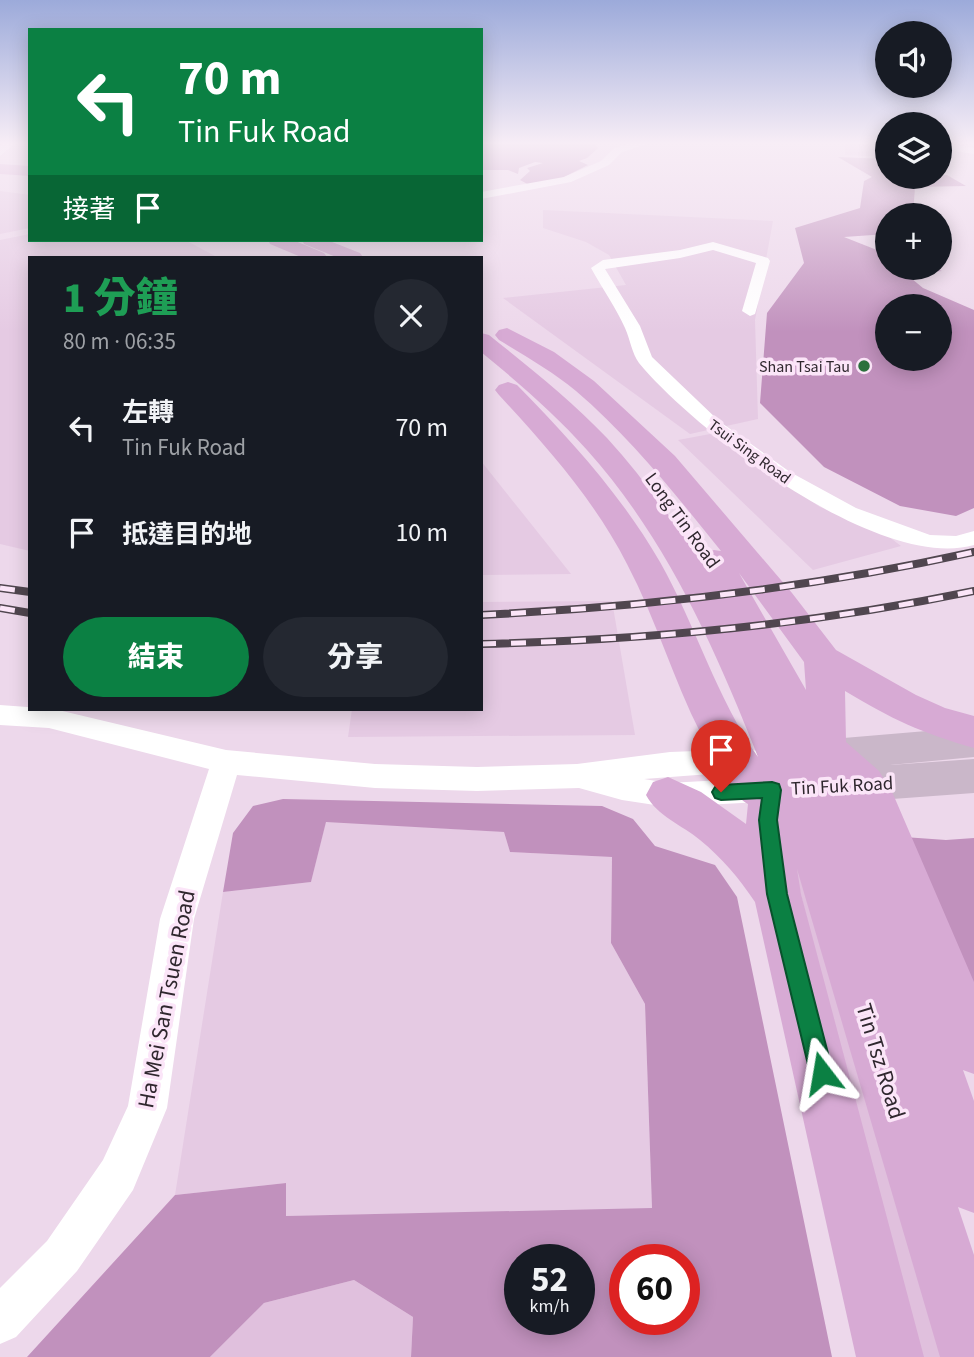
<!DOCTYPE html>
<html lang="zh-TW">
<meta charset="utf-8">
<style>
:root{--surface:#171b24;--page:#242831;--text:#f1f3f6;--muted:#9ea1a6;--accent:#0b8043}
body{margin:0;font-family:"Source Sans 3","Noto Sans TC",sans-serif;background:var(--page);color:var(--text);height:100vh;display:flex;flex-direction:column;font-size:26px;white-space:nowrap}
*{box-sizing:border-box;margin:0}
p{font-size:23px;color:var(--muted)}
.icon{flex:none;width:38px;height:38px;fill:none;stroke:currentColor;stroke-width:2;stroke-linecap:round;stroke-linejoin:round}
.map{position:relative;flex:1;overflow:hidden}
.sheet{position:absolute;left:28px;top:256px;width:455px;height:455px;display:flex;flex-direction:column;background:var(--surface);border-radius:0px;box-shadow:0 4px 18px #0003}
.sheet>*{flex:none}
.hud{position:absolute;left:28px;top:28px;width:455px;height:214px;border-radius:0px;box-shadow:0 4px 18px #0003;background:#0b8043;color:#fff;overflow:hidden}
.tools{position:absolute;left:875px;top:21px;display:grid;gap:14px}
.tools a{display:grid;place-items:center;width:77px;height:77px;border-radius:50%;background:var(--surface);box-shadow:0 4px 18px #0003;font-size:35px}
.speed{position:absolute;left:504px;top:1244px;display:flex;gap:14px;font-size:35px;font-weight:700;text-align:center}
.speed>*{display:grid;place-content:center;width:91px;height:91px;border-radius:50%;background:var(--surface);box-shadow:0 4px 18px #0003;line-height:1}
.speed small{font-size:18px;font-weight:400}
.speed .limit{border:10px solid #d22;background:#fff;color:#111}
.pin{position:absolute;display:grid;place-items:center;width:60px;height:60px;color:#fff;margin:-72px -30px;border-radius:50% 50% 50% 0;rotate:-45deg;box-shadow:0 0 7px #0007}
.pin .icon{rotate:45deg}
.me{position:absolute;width:77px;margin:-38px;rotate:346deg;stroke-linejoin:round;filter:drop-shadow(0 0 5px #0008)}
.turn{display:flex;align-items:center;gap:24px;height:147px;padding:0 35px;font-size:32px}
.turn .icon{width:91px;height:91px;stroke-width:2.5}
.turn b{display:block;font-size:49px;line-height:60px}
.then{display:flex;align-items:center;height:66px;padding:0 35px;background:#0003;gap:14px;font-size:26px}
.round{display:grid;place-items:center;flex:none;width:74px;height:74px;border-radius:37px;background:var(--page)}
.headline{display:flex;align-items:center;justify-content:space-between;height:119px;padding:0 35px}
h1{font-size:42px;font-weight:800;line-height:52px;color:#1e9e55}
.primary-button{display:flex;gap:14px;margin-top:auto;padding:14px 35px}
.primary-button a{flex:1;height:80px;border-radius:42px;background:var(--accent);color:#fff;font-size:28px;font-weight:800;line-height:80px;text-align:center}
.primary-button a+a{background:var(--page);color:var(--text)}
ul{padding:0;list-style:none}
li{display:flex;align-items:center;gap:21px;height:105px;padding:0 35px}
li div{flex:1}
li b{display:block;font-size:26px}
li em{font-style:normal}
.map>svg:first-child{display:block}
.built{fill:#e5cae3}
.green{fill:#e0c0dd}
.forest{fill:#c191bd;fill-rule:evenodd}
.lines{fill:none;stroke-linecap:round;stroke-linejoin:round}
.minor{fill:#fff;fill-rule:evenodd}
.secondary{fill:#cab7c9;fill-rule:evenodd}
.primary{fill:#d7aad4;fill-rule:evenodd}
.rail-casing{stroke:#50464f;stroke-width:8}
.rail{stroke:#fbe5f8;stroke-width:5;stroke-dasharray:15;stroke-linecap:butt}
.route{fill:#0b8043;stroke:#07532c;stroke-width:2}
.poi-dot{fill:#2b703c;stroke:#fbe5f8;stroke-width:2.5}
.labels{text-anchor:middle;stroke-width:7;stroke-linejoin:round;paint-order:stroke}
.far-poi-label{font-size:16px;fill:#2f272e;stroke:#fbe5f8;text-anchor:end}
.far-street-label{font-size:16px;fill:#2f272e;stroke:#fbe5f8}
.street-label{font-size:19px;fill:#2f272e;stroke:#fbe5f8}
.near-street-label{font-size:23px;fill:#2f272e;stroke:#fbe5f8}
</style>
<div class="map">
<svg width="974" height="1357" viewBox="0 0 974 1357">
<rect width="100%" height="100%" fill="#edd8eb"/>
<path class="built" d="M 0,191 L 30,195 L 30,228 L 0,234 Z
M 543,210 L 773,221 L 755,320 L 758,419 L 690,434 L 503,298 L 626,285 L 609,255 L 586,242 L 543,228 Z
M 30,234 L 30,240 L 185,240 L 217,257 L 30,257 L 30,551 L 0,544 L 0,240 Z
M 710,434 L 820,507 L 884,533 L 901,546 L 813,570 L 678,440 Z
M 481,461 L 571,574 L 481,575 Z
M 612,601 L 635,735 L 348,737 L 352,709 L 481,709 L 481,602 Z
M 326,821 L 504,832 L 510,852 L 612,857 L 611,943 L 645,1004 L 652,1209 L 286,1216 L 286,1183 L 175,1195 L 223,892 L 311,882 Z"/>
<path class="green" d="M 845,142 L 872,142 L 876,148 L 887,149 L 887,157 L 845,155 Z
M 787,838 L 792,839 L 945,1357 L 915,1357 Z
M 354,1280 L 413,1317 L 411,1357 L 210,1357 L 264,1303 Z"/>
<path class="forest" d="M 483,142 L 593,142 L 598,148 L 587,158 L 579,161 L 588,165 L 554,182 L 531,186 L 520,180 L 530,171 L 527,168 L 543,163 L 535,162 L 519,168 L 518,174 L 508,170 L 481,170 L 481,144 Z
M 838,157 L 887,159 L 887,177 L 947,175 L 966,186 L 915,187 L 913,215 L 887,215 L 887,234 L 844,237 L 887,254 L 887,268 L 933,268 L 942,271 L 906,274 L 923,288 L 974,310 L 974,508 L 956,516 L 900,506 L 824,467 L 760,403 L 767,313 L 804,263 L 795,228 L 860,208 L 864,181 L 872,177 ZM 887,306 L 940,306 L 940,359 L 887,359 Z
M 283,799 L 602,806 L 633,819 L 655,846 L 715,865 L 737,897 L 832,1357 L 411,1357 L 413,1317 L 354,1280 L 264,1303 L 210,1357 L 27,1357 L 175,1195 L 286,1183 L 286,1216 L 652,1208 L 645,1004 L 611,943 L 612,857 L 510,852 L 504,832 L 326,822 L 311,882 L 223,892 L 233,833 L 253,806 ZM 520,1260 L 579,1260 L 579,1320 L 520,1320 ZM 625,1260 L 684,1260 L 684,1320 L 625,1320 Z
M 904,837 L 946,840 L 974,838 L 974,1013 Z"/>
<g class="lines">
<path class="minor" d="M 5,142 L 16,142 L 0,156 L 0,147 Z
M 635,142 L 653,142 L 622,152 L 609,165 L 571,182 L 481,199 L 481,192 L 564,177 L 601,161 L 614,148 Z
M 940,142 L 974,148 L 974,154 L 949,150 L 940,145 Z
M 713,242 L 768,258 L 770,261 L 755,314 L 750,316 L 742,311 L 756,263 L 713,250 L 680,258 L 605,269 L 640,326 L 652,357 L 719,421 L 790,472 L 856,508 L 930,535 L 956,536 L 974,531 L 974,545 C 880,572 697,433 639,363 C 632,354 630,339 625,328 C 616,308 602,288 591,268 L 603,260 L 680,250 Z
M 0,705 L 54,709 L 226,750 L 375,764 L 477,767 L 577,764 L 670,752 L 750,749 L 760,752 L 764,760 L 760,768 L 750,771 L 644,779 L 668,783 L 760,778 L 770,781 L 775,790 L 770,799 L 760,802 L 668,807 L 622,800 L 579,788 L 477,791 L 375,788 L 237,775 L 194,919 L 167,1108 L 133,1190 L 77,1271 L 16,1337 L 0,1344 L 0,1288 L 47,1241 L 103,1160 L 128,1106 L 160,919 L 209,769 L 49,728 L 0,725 Z"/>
<path class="secondary" d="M 974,727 L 974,757 L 890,765 L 974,759 L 974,793 L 838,803 L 823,798 L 817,786 L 823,774 L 833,771 L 808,773 L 794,768 L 788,757 L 794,746 L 808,741 Z"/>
<path class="primary" d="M 0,164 L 30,166 L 30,176 L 0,174 Z
M 268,240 L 293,240 L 324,253 L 327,257 L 301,257 L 270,244 Z
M 302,240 L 327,240 L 360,253 L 363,257 L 336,257 L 304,244 Z
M 507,328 L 554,352 L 594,381 L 675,456 L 792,593 L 836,650 L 916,695 L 945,708 L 974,716 L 974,748 C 922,733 891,719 845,691 L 846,742 L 879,771 L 893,794 L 974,982 L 974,1074 L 963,1070 L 974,1101 L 974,1213 L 958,1207 L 974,1255 L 974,1357 L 940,1357 L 797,869 L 801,894 L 924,1357 L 856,1357 L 755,902 C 739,878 722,858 700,840 C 682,825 657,816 646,795 L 653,782 L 668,777 L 701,792 L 746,824 L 748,804 C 730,795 711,753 701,734 C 673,679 656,619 627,564 C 595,501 547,447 499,395 L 495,390 L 499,385 L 508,382 L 517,385 C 570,439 622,496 660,562 C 696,626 716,697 758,757 C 715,648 666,538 587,450 C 555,414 519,383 481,352 L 481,333 L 489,335 C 530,368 571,400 607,438 C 641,475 670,517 699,558 L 702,553 L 714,550 L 721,551 C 676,495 631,438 576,391 C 552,371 525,356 499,340 L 495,335 L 499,330 ZM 739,573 L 804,662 L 806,690 Z"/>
<defs>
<path id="rail" d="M 0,588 L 30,592
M 0,608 L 30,613
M 481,615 C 648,607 811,588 974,552
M 481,644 C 647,640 811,625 974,591"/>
</defs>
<use href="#rail" class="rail-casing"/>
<use href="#rail" class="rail"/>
</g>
<linearGradient id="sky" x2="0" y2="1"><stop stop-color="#9caada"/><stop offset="0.43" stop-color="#f7edf6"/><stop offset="1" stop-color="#f7edf6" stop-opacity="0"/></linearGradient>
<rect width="974" height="332" fill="url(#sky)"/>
<path class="route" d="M 772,782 L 779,784 L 781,790 L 777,820 L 787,894 L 833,1073 L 830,1082 L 822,1085 L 813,1082 L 810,1073 L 767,894 L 759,820 L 762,798 L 721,800 L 715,798 L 712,792 L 715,787 L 721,785 Z"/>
<circle class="poi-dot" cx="864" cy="366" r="7"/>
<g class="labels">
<g class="far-poi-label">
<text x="850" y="372">Shan Tsai Tau</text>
</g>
<g class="far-street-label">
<text transform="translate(750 451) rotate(36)" y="6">Tsui Sing Road</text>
</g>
<g class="street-label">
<text transform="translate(683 520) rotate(54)" y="7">Long Tin Road</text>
<text transform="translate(842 785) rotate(-3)" y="7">Tin Fuk Road</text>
</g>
<g class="near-street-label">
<text transform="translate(166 999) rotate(-79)" y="8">Ha Mei San Tsuen Road</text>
<text transform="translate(881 1061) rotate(73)" y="8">Tin Tsz Road</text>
</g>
</g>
</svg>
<div class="tools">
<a><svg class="icon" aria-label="sound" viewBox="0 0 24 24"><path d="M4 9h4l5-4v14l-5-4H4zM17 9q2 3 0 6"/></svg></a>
<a><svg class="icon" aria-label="layers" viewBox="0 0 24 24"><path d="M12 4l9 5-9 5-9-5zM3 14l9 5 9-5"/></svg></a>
<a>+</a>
<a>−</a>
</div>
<div class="speed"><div>52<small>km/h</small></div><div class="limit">60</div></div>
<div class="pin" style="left:721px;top:792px;background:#d93025"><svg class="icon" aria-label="arrive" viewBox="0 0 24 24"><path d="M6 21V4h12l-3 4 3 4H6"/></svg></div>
<svg class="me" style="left:822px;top:1073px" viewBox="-20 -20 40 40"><path d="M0-17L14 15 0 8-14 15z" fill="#0b8043" stroke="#fff" stroke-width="4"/></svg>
<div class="hud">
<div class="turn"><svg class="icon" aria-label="left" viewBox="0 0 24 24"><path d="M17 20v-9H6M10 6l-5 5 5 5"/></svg><div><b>70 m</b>Tin Fuk Road</div></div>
<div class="then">接著<svg class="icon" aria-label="arrive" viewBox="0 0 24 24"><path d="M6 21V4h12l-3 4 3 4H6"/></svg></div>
</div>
<section class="sheet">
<div class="headline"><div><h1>1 分鐘</h1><p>80 m · 06:35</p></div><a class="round"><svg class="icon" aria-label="close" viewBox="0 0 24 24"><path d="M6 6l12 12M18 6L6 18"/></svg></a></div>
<ul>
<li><svg class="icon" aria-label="left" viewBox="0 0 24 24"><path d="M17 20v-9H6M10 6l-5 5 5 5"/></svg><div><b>左轉</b><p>Tin Fuk Road</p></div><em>70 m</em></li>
<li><svg class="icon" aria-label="arrive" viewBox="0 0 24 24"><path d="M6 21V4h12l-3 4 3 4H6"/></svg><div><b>抵達目的地</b></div><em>10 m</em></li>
</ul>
<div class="primary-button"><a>結束</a><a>分享</a></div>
</section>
</div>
